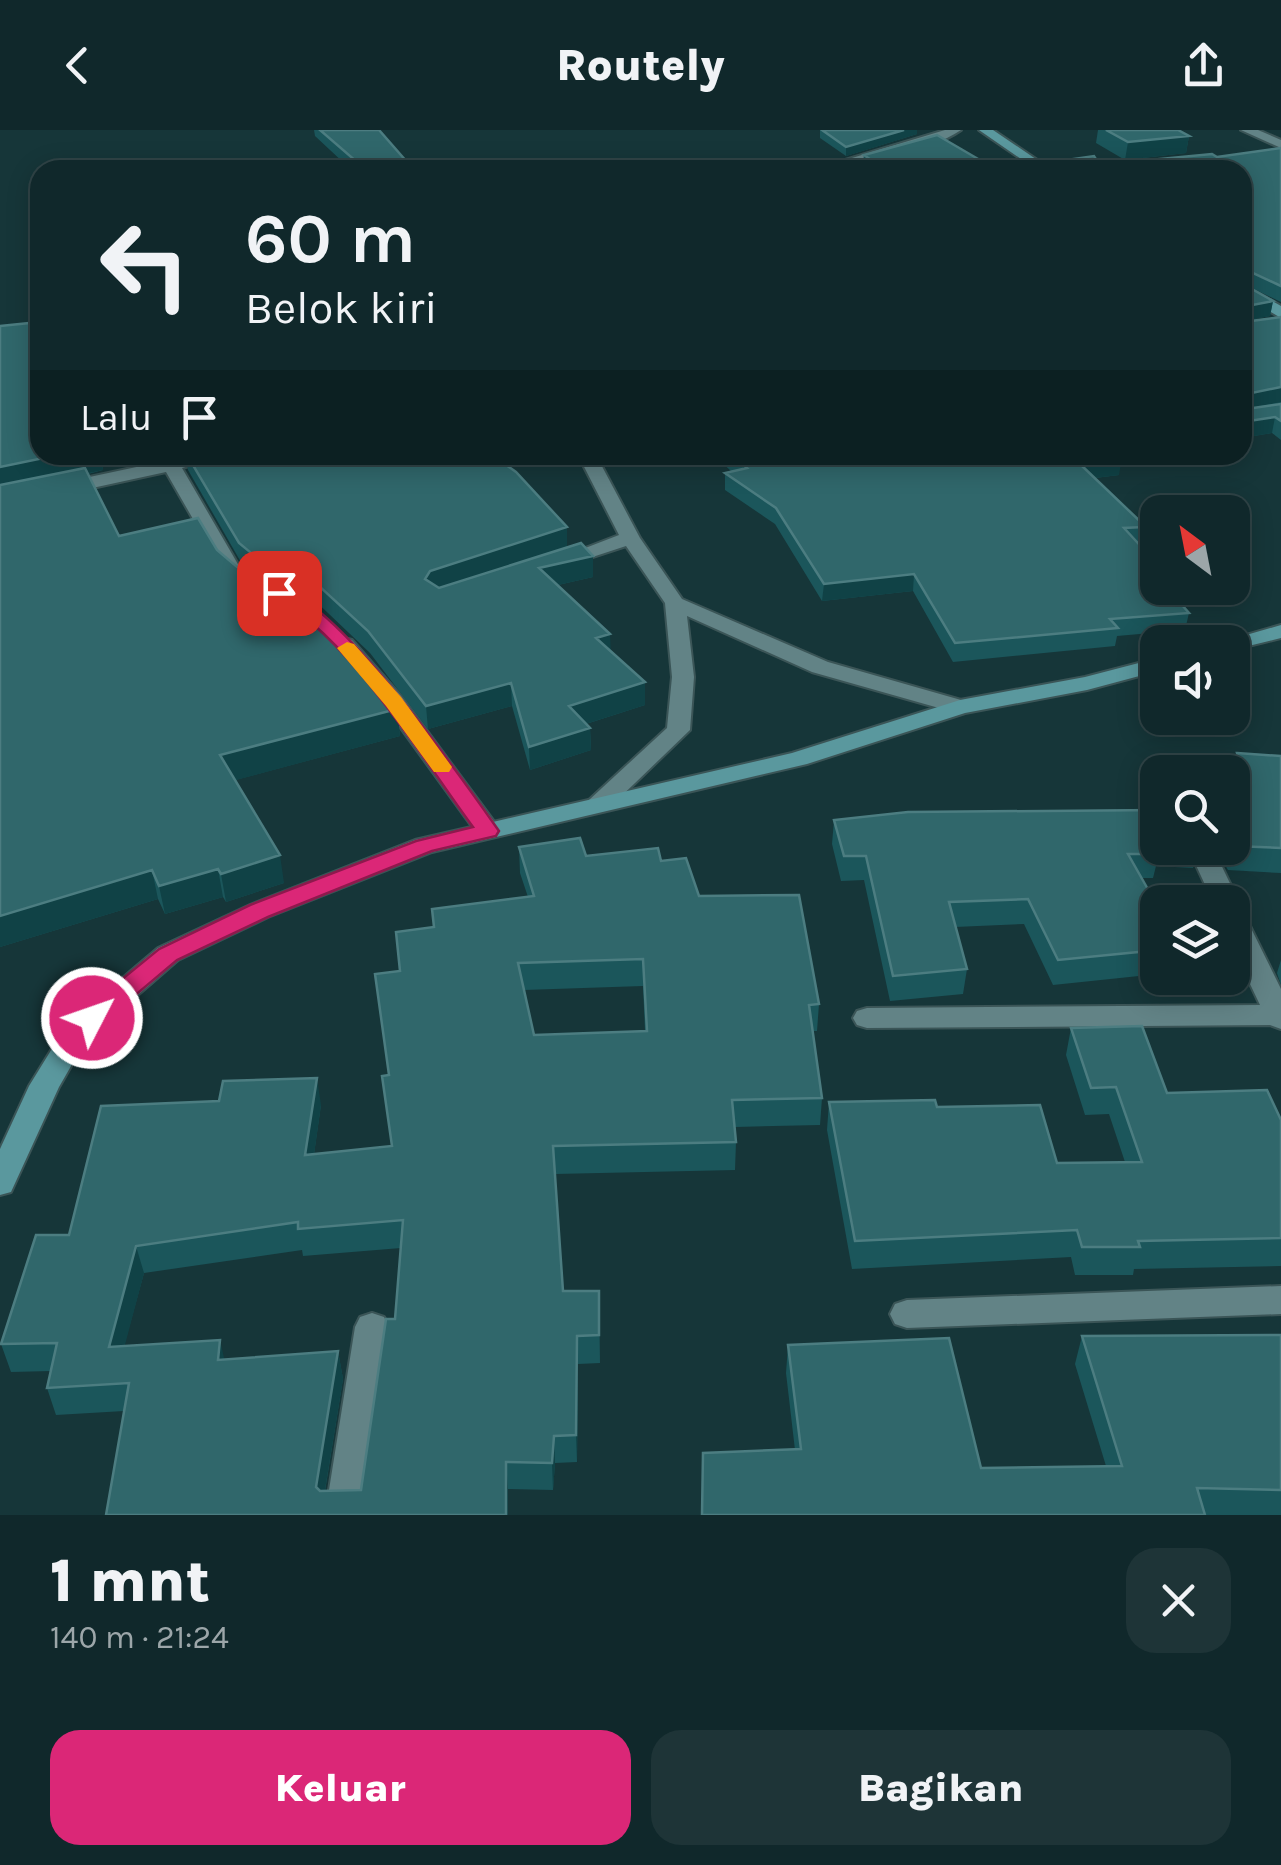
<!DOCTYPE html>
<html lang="id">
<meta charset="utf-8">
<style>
:root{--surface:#10282b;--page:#1e3437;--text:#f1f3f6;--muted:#9ca6a9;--line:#304447;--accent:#db2777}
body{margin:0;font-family:Karla,sans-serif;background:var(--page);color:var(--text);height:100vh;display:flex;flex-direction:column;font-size:38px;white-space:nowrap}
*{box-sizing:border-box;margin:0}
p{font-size:32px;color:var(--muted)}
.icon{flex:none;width:55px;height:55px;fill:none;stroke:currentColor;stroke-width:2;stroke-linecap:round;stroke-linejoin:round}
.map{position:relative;height:1385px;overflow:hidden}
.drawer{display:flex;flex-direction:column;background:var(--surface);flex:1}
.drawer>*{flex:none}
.hud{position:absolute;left:30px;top:30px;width:1222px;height:305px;border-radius:30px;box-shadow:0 5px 25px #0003,0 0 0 2px var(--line);background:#10282b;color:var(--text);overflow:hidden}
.needle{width:65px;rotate:328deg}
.controls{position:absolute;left:1140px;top:365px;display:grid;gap:20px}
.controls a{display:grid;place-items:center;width:110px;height:110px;border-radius:20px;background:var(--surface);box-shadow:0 5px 25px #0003,0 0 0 2px var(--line);font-size:50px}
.pin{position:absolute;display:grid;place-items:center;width:85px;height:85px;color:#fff;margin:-42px;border-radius:20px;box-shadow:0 5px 15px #0006}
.me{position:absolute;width:110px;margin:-55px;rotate:49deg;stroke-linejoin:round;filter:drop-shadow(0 0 8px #0008)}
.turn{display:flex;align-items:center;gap:35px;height:210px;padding:0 50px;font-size:45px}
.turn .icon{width:130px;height:130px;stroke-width:2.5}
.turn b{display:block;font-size:70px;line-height:85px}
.then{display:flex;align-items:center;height:95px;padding:0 50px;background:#0003;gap:20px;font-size:38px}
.round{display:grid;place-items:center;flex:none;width:105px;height:105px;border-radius:30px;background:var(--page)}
.summary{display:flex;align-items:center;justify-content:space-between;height:170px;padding:0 50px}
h1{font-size:60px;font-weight:800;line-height:75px}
.primary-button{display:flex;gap:20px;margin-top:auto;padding:20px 50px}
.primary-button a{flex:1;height:115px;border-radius:30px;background:var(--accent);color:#fff;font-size:40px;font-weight:800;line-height:115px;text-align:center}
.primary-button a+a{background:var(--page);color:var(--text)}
header{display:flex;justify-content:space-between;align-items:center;height:130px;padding:0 50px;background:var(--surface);font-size:45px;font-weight:800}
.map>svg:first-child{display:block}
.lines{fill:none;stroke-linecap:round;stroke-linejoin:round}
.service-casing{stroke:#3b5557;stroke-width:4}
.minor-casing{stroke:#3b5557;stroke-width:4}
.secondary-casing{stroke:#3b5557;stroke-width:4}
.service{fill:#628386;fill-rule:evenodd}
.minor{fill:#628386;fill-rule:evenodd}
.secondary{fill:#5a989e;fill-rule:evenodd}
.wall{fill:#1b565b;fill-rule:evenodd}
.shaded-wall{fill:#104246}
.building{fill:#30676b;stroke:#4c7d81;stroke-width:2.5;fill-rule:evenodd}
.route{fill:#db2777;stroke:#8e194d;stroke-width:2.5}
.slow{fill:#f59e0b}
</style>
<header><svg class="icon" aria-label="back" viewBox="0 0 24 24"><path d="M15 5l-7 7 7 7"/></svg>Routely<svg class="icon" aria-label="share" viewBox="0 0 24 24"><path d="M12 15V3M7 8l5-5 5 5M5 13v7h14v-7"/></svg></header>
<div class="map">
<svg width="1281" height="1385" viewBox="0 0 1281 1385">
<rect width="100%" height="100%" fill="#163639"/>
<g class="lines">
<defs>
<path id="service" d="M 1241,0 L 1258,0 L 1281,10 L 1281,18 Z"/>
<path id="minor" d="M 945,0 L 961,0 C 929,22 851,40 812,40 Z
M 193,325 L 228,325 L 182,338 L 239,436 L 252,449 L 249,453 L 235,453 L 224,443 L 166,342 L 0,378 L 0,366 Z
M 578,325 L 596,325 L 640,408 L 682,469 L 828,532 L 968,572 L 971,577 L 960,584 L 812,542 L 687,486 L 694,547 L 690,600 L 607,680 L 589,680 L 586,675 L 589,670 L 667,598 L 672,547 L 665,473 L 626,416 L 559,438 L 549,432 L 619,405 Z
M 344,508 L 352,510 L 401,566 L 501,701 L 497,706 L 479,706 L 385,576 L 333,515 Z
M 1188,718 L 1213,718 L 1239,772 L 1235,778 L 1245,786 L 1281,859 L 1281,899 L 1270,895 L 867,898 L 857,895 L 853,888 L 857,881 L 867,878 L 1260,875 L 1232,816 L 1232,772 L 1213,772 Z
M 1281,1156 L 1281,1184 L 907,1198 L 895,1194 L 890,1184 L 895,1174 L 907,1170 Z
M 372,1183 L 384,1187 L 389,1197 L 363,1385 L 325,1385 L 355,1197 L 360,1187 Z"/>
<path id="secondary" d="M 979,0 L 993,0 L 1052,40 L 1037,40 Z
M 1242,154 L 1281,176 L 1281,188 L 1242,165 Z
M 1281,495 L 1281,508 L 1232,520 L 1232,512 L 1222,512 Z
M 1158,528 L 1158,541 L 1087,560 L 965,583 L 807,634 L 432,722 L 268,787 L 178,830 L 86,910 L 59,957 L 11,1062 L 0,1065 L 0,1019 L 29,956 L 66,896 L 158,818 L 250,775 L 415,710 L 792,623 L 960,570 L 1085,547 Z"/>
</defs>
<use href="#service" class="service-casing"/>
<use href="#minor" class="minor-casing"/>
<use href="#secondary" class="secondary-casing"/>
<use href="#service" class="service"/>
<use href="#minor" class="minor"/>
<use href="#secondary" class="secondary"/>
</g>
<path class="wall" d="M 314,0 L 379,0 L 414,40 L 345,34 L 315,6 Z
M 820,0 L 917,0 L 917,4 L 846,26 L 820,8 Z
M 1098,0 L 1178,0 L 1189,6 L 1186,23 L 1125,30 L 1096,13 Z
M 1281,18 L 1281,172 L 1243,154 L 1273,171 L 1270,186 L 1243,191 L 1281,187 L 1281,273 L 1255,278 L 1281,274 L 1281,310 L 1272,303 L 1242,308 L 1242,40 L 829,40 L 863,32 L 864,25 L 997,40 L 1097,31 L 1139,31 L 1217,27 Z
M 0,196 L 40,325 L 101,325 L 103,340 L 88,344 L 119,406 L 217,420 L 237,437 L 252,442 L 242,434 L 188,340 L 185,325 L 430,325 L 442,335 L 567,397 L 567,418 L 593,447 L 558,455 L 610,504 L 610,521 L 645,575 L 586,594 L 590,598 L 591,620 L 530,640 L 512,576 L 428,599 L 370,523 L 308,464 L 292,459 L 397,579 L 400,606 L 235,650 L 284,753 L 226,772 L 223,767 L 165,784 L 158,769 L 0,817 Z
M 714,325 L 1125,325 L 1119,326 L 1119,345 L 1095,348 L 1146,397 L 1143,414 L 1139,415 L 1158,458 L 1189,483 L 1185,500 L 1117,506 L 1115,516 L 953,532 L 913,461 L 822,471 L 775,394 L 725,360 L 725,343 L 732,342 Z
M 1237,623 L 1281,626 L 1281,743 L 1228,740 L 1215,718 L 1232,718 L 1232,642 Z
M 1158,680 L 1158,718 L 1198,718 L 1193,738 L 1156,736 L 1153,748 L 1141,748 L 1158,777 L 1158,844 L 1053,855 L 1024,794 L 955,797 L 967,839 L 963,864 L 890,871 L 864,750 L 841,751 L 832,714 L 834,690 Z
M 519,717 L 586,726 L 661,731 L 819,874 L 817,901 L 813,901 L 822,968 L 820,995 L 735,997 L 736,1012 L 735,1040 L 555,1044 L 563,1161 L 599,1161 L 600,1233 L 578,1234 L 577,1332 L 555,1333 L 553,1360 L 508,1359 L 106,1385 L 124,1281 L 56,1285 L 47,1258 L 51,1241 L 11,1242 L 1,1214 L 69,1105 L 321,975 L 314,1024 L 392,1016 L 388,945 L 400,841 L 433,797 L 528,767 L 520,743 ZM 643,856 L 645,901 L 534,905 L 524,860 ZM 401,1118 L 395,1189 L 361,1360 L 325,1361 L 343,1249 L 338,1221 L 225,1229 L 124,1216 L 144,1143 L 302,1120 L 303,1126 Z
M 1281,830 L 1281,855 L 1277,843 Z
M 1071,898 L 1167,963 L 1281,990 L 1281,1136 L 1134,1139 L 1133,1145 L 1075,1145 L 1071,1127 L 852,1139 L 827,1000 L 829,972 L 937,977 L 1057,1033 L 1125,1032 L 1109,984 L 1085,985 L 1066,925 Z
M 1281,1205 L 1281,1385 L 702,1385 L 703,1323 L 795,1320 L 786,1243 L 788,1215 L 981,1338 L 1106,1336 L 1075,1234 L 1082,1206 Z"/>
<path class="shaded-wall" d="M 904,0 L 917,0 L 917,4 L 846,26 L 846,17 Z
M 1189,6 L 1186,23 L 1125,30 L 1128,12 Z
M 1273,171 L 1270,186 L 1242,191 L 1242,177 Z
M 40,244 L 40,290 L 36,273 Z
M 1281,257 L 1281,272 L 1242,280 L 1242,265 Z
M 1275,287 L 1272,303 L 1242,308 L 1242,292 Z
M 58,325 L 101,325 L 103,340 L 0,362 L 0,337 Z
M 1122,328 L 1119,345 L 1078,350 L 1080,334 Z
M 567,397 L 567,418 L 432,462 L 425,449 L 430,441 Z
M 593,426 L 593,447 L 540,459 L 539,438 Z
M 914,444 L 913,461 L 822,471 L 824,454 Z
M 610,504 L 611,526 L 596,508 Z
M 645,552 L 645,575 L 570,599 L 569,576 Z
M 511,553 L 512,576 L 428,599 L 426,576 Z
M 397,579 L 400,606 L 225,653 L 220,625 Z
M 590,598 L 591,620 L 530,640 L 529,617 Z
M 280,725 L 284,753 L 226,772 L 221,744 Z
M 218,739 L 223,767 L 165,784 L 159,756 Z
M 152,740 L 158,769 L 0,817 L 0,786 Z
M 317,948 L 321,975 L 310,1053 L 305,1025 Z
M 136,1116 L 144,1143 L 117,1245 L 109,1217 Z
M 577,1206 L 578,1234 L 577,1332 L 576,1305 Z
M 220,1210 L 226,1237 L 218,1230 Z
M 338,1221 L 343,1249 L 321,1384 L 316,1357 Z
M 554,1306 L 555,1333 L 553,1360 L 552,1333 Z
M 506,1332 L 508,1359 L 508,1385 L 506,1385 Z"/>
<path class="building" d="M 320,0 L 379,0 L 414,40 L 297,40 L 296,38 L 357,32 Z
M 822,0 L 904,0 L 846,17 Z
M 1106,0 L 1178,0 L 1189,6 L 1128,12 Z
M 937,5 L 997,40 L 1094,26 L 1097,31 L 1139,31 L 1212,24 L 1217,27 L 1281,18 L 1281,156 L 1242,138 L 1242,40 L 829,40 L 871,30 L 864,25 Z
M 1242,145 L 1243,154 L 1273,171 L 1242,177 Z
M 1242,186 L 1243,192 L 1281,187 L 1281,257 L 1242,265 Z
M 40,192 L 40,244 L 36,273 L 40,272 L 40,325 L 58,325 L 0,337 L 0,196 Z
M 1242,268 L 1246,279 L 1281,274 L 1281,291 L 1275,287 L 1242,292 Z
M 187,325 L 430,325 L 442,335 L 481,325 L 492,325 L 516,342 L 567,397 L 430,441 L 425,449 L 439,458 L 581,413 L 593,426 L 539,438 L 610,504 L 596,508 L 645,552 L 569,576 L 590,598 L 529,617 L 511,553 L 426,576 L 368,501 L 305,443 L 256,427 L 239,413 Z
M 732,325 L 1118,325 L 1122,328 L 1080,334 L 1146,397 L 1124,398 L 1158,435 L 1158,458 L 1167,458 L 1189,483 L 1110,489 L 1118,498 L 955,513 L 914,444 L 824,454 L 776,378 L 725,343 L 747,338 Z
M 85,338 L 119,406 L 198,388 L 217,420 L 237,437 L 286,453 L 345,511 L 397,579 L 220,625 L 280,725 L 221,744 L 218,739 L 159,756 L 152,740 L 0,786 L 0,355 Z
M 1237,623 L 1281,626 L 1281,718 L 1234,716 L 1232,713 L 1232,649 L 1244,649 Z
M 1158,680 L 1158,712 L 1154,711 L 1158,724 L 1128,724 L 1158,777 L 1158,820 L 1058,830 L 1028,769 L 949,772 L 967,839 L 893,846 L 866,726 L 844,726 L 834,690 L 908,682 Z
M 580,708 L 586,726 L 658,718 L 661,731 L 686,728 L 699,766 L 799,765 L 819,874 L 809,875 L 822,968 L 732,970 L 736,1012 L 553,1016 L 563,1161 L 599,1161 L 599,1205 L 577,1206 L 576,1305 L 554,1306 L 552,1333 L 506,1332 L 506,1385 L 106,1385 L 129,1253 L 47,1258 L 57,1213 L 1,1214 L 36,1105 L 69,1105 L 101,976 L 219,971 L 223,951 L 317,948 L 305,1025 L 392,1016 L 382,946 L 389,945 L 375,844 L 400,841 L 396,802 L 434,797 L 432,779 L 534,766 L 519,717 ZM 643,829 L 647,901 L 534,905 L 518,833 ZM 403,1090 L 395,1189 L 386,1189 L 361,1360 L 320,1361 L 316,1357 L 338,1221 L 218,1230 L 220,1210 L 109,1217 L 136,1116 L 298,1092 L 298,1099 Z
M 1142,896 L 1167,963 L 1267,960 L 1281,990 L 1281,1108 L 1138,1111 L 1140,1117 L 1082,1117 L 1077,1100 L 855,1111 L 829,972 L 935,970 L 937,977 L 1040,975 L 1057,1033 L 1142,1032 L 1116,957 L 1091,958 L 1071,898 Z
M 1281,1205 L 1281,1360 L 1197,1358 L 1205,1385 L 702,1385 L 703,1323 L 801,1319 L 788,1215 L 949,1208 L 981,1338 L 1122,1336 L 1082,1206 Z"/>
<path class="route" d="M 279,457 C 340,474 459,644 499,701 L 496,706 L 432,721 L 268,787 L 177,830 L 101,894 L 83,894 L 79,888 L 83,881 L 159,819 L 250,775 L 416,711 L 473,697 C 426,634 343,497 272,467 L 272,459 Z"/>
<path class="slow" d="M 347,512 L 354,514 L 401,567 L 452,637 L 449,642 L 434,642 L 386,576 L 337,518 Z"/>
</svg>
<div class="controls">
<a><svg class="needle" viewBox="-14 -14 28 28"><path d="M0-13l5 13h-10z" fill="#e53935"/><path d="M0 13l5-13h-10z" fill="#9ca6a9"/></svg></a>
<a><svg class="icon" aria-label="sound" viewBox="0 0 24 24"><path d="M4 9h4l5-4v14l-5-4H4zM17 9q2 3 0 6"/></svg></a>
<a><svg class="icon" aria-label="search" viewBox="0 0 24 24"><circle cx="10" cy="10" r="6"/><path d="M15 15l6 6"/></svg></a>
<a><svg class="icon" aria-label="layers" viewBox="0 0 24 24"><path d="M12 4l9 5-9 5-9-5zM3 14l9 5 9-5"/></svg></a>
</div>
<div class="pin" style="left:279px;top:463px;background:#d93025"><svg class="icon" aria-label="arrive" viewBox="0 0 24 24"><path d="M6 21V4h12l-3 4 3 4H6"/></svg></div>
<svg class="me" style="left:92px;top:888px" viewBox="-20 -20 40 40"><circle r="17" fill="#db2777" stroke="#fff" stroke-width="3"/><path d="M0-11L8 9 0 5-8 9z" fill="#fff"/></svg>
<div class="hud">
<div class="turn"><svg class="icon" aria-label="left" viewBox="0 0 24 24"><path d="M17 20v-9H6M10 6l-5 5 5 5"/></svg><div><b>60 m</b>Belok kiri</div></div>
<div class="then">Lalu<svg class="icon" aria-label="arrive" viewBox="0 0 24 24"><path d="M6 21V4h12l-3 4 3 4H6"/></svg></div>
</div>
</div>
<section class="drawer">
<div class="summary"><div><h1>1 mnt</h1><p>140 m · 21:24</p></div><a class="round"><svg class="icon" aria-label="close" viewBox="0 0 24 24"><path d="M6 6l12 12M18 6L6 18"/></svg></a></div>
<div class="primary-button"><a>Keluar</a><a>Bagikan</a></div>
</section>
